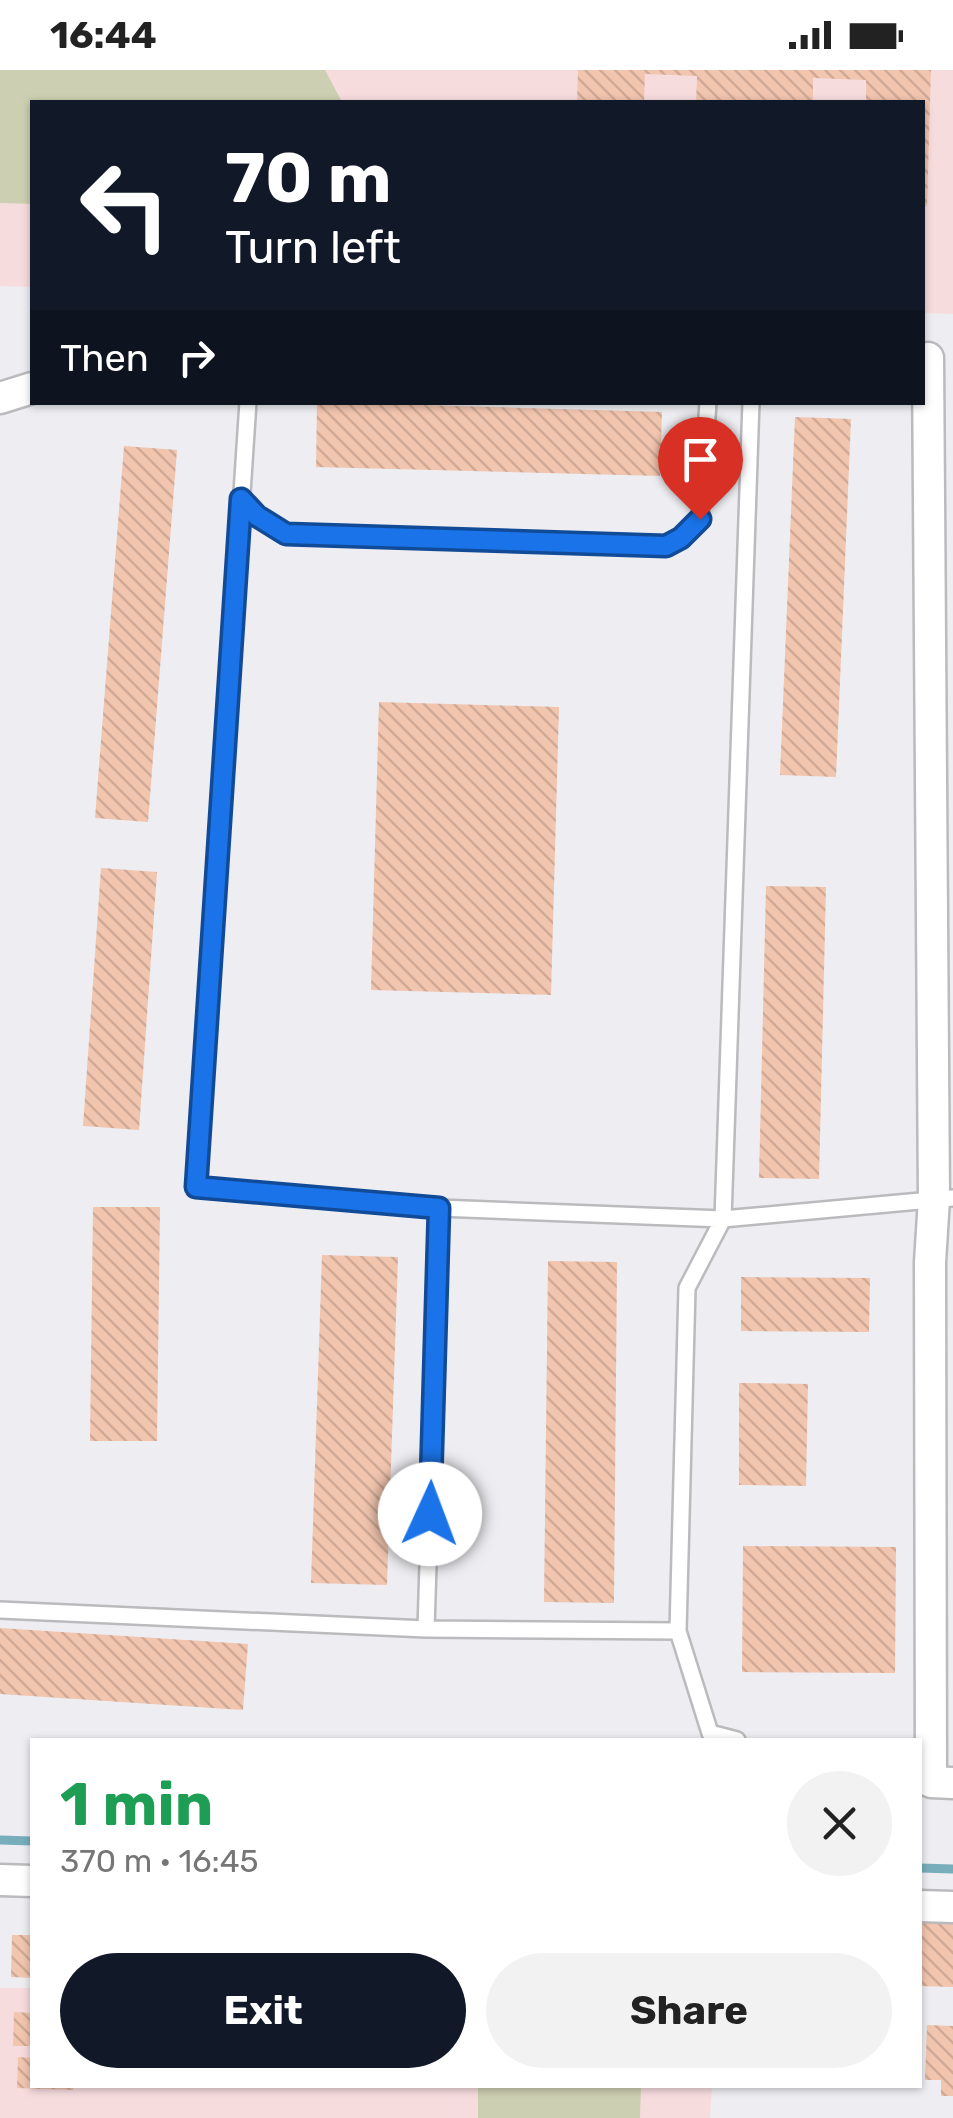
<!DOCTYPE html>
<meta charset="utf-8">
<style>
:root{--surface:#fff;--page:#f2f2f2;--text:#222;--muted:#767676;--accent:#111827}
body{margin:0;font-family:Rubik,sans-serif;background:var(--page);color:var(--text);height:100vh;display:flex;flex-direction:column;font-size:38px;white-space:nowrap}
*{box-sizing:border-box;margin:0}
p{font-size:32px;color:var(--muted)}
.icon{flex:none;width:55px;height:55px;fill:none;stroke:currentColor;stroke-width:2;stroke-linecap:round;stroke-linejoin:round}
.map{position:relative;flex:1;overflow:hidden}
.details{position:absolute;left:30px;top:1668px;width:892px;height:350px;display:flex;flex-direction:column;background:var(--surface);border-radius:0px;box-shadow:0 2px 8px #0004}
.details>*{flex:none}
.banner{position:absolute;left:30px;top:30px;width:895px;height:305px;border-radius:0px;box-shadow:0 2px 8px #0004;background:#111827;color:#fff;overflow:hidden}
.pin{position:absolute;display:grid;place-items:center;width:85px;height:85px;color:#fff;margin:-102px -42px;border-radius:50% 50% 50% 0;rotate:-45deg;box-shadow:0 0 10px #0007}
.pin .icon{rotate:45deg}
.me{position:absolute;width:110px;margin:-55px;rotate:2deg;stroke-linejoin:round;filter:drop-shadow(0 0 8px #0008)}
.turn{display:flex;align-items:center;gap:35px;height:210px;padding:0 30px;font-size:45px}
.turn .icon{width:130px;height:130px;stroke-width:2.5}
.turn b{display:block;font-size:70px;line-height:85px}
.then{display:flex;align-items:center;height:95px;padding:0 30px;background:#0003;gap:20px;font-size:38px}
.round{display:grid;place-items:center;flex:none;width:105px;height:105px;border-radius:52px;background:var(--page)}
.head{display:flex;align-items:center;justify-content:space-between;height:170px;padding:0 30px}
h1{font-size:60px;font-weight:700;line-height:75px;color:#1e9e55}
.action{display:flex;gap:20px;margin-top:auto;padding:20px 30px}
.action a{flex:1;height:115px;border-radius:60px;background:var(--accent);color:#fff;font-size:40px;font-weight:700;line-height:115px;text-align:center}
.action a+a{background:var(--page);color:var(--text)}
.status{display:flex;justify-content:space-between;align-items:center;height:70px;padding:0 50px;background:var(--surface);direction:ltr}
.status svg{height:28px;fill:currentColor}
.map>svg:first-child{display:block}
.education{fill:#f7dcde}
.green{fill:#cdcfb2}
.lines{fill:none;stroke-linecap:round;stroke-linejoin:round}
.stream{stroke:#78aebc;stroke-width:9}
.building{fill:url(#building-back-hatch)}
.service-casing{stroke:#bbbabd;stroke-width:20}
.minor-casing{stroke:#bbbabd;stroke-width:35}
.service{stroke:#fff;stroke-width:15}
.minor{stroke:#fff;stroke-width:30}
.route-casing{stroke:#114b97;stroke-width:25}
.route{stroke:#1a73e8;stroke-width:18}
</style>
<div class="status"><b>16:44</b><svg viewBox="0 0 49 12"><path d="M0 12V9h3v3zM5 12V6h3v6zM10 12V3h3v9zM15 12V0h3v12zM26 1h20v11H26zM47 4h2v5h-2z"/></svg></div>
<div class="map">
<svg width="953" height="2048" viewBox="0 0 953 2048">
<defs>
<pattern id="building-back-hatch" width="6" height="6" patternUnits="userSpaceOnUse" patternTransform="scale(2.5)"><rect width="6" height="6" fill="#f2c5af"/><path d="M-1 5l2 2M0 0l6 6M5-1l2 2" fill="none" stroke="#d0aa97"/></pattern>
</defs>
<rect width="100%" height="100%" fill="#eeedf1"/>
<path class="education" d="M 0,0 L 953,0 L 953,244 L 923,243 L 922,32 L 32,32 L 32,217 L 0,216 Z
M 0,1918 L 32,1918 L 32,2015 L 712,2015 L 710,2048 L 0,2048 Z"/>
<path class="green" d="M 0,0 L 325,0 L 342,32 L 32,32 L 32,134 L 0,133 Z
M 478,2015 L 641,2015 L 640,2048 L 478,2048 Z"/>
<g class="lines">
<path class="stream" d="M 0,1770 L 32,1771
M 920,1798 L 953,1799"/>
</g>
<path class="building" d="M 578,0 L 931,0 L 927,136 L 922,136 L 922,32 L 866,32 L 866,10 L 813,8 L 813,32 L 696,32 L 697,6 L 645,4 L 644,32 L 577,32 Z
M 317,332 L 662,342 L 660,406 L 316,397 Z
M 795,347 L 851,349 L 836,707 L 780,705 Z
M 124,376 L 177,380 L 148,752 L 95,748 Z
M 379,632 L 559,637 L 551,925 L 371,920 Z
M 101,798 L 157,802 L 139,1060 L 83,1056 Z
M 766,816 L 826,817 L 819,1109 L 759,1108 Z
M 93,1137 L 160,1137 L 157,1371 L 90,1371 Z
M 322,1185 L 398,1187 L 387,1515 L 311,1513 Z
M 548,1191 L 617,1192 L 614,1533 L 544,1532 Z
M 741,1207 L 870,1208 L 869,1262 L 741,1261 Z
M 739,1313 L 808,1314 L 806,1416 L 739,1415 Z
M 743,1476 L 896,1477 L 895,1603 L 742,1602 Z
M 0,1558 L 248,1574 L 243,1640 L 0,1624 Z
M 920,1850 L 953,1850 L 953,1917 L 920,1916 Z
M 12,1865 L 32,1865 L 32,1908 L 11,1907 Z
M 14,1942 L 32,1943 L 32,1976 L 13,1976 Z
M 927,1955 L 953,1956 L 953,2026 L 941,2026 L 941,2010 L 925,2010 Z
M 18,1987 L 32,1988 L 32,2015 L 74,2015 L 73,2020 L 17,2018 Z"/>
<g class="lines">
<defs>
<path id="service" d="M 248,332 L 196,1117 L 439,1138 L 723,1149 L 953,1128
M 241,429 L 257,446 L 287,464 L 666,476 L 681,468 L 700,449 L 708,332
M 0,1540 L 426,1559 L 678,1561 L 710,1663 L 737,1670
M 426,1559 L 439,1138
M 678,1561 L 687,1218 L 723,1149 L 751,332"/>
<path id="minor" d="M 928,288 L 934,1129 L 930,1192 L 931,1712 L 953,1713
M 0,328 L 32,318
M 0,1810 L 32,1811
M 920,1836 L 953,1837"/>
</defs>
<use href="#service" class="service-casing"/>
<use href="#minor" class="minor-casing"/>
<use href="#service" class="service"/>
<use href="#minor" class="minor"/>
</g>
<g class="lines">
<defs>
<path id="route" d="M 430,1444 L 439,1138 L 196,1117 L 241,429 L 257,446 L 286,464 L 666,476 L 681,468 L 700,449"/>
</defs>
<use href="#route" class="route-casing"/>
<use href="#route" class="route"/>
</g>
</svg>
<div class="pin" style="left:700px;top:449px;background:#d93025"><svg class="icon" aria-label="arrive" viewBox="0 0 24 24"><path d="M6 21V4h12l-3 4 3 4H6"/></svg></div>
<svg class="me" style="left:430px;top:1444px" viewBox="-20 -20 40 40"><circle r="19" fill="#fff"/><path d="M0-13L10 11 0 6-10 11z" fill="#1a73e8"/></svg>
<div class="banner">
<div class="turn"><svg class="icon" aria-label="left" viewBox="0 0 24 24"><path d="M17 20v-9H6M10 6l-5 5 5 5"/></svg><div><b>70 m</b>Turn left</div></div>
<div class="then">Then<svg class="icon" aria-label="right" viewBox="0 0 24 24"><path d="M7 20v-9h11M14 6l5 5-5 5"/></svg></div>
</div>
<section class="details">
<div class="head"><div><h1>1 min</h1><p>370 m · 16:45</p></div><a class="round"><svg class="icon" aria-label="close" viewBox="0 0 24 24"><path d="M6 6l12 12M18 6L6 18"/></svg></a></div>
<div class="action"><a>Exit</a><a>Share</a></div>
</section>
</div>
